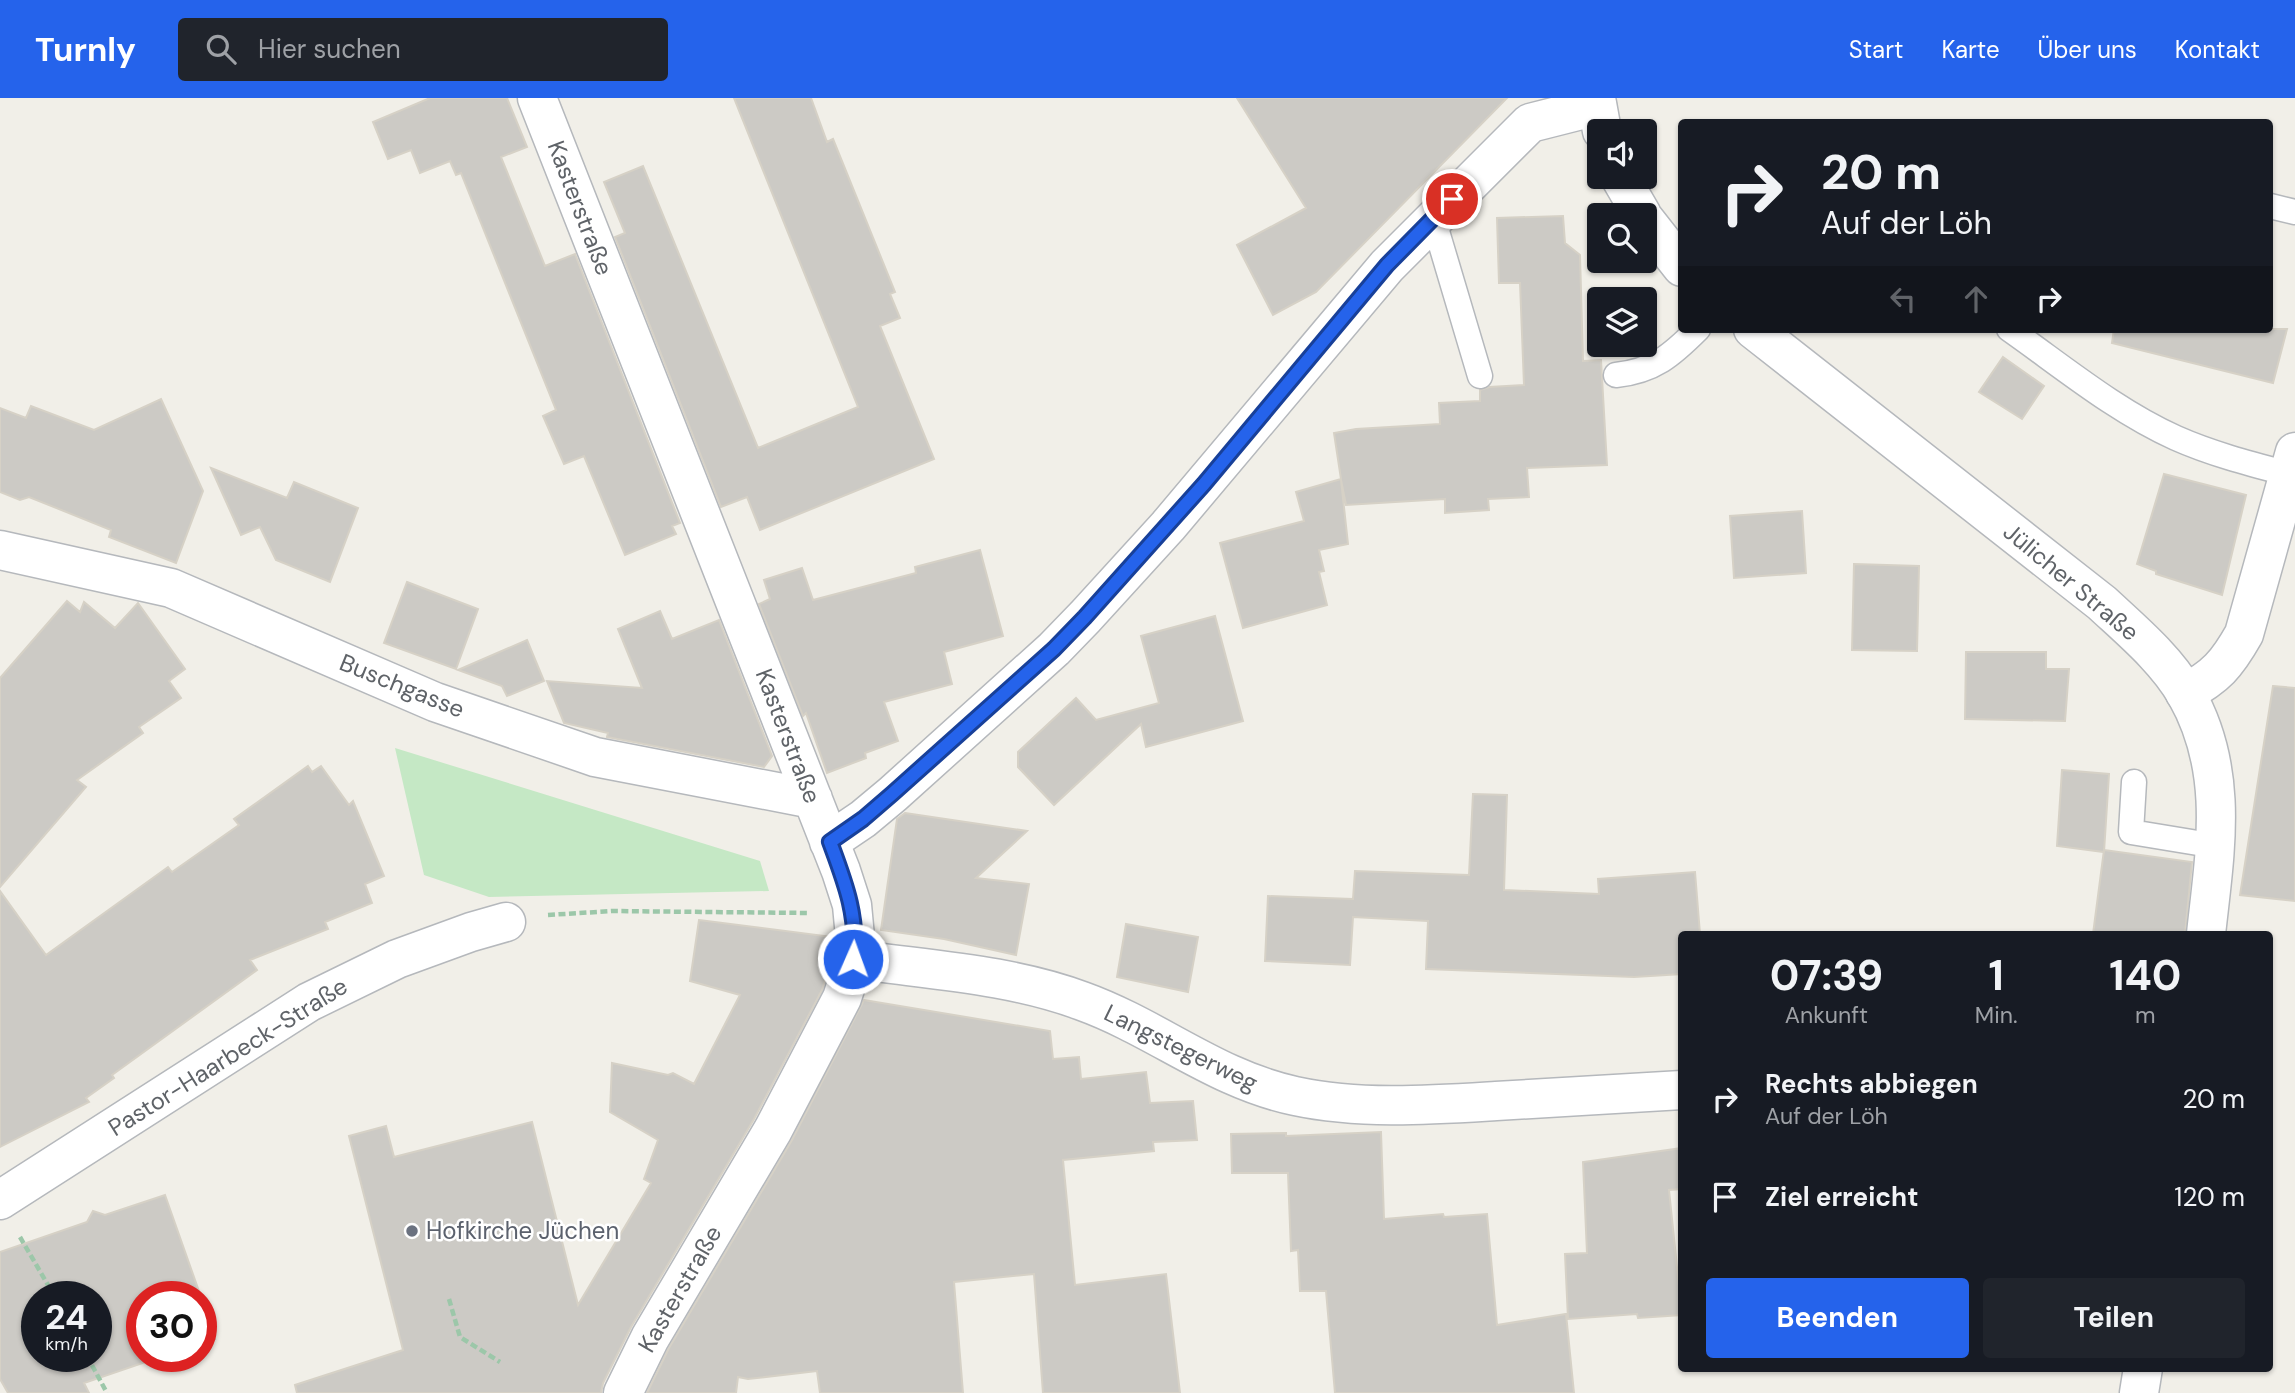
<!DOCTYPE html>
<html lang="de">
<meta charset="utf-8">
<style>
:root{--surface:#171b24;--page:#20242c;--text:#f1f3f6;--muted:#9ea1a6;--accent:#2563eb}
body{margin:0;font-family:"DM Sans",sans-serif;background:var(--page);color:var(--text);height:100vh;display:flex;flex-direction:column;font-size:26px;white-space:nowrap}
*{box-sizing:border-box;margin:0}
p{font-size:23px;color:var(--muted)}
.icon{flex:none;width:38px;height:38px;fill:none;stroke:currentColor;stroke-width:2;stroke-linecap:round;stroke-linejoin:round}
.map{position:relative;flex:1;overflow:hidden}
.sheet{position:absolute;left:1678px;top:833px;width:595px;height:441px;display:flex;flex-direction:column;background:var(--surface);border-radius:7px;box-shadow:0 2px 5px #0004}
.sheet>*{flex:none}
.banner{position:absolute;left:1678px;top:21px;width:595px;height:214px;border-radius:7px;box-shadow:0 2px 5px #0004;background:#171b24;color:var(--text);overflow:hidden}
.tools{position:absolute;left:1587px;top:21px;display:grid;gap:14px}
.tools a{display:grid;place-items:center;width:70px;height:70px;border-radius:7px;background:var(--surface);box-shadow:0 2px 5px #0004;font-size:35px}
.speed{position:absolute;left:21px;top:1183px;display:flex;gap:14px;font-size:35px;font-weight:700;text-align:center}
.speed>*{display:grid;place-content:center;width:91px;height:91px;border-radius:50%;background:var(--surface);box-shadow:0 2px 5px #0004;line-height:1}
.speed small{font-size:18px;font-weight:400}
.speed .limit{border:10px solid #d22;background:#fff;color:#111}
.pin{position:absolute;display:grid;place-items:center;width:60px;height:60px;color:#fff;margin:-30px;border:4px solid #fff;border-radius:50%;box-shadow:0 2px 7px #0007}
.me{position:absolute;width:77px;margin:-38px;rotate:2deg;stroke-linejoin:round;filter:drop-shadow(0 0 5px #0008)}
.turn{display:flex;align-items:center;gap:24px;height:147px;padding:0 28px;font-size:32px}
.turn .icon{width:91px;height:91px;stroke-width:2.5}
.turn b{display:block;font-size:49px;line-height:60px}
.lanes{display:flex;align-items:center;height:66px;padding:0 28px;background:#0003;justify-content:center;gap:35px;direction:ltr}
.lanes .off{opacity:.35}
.eta{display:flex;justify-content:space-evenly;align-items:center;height:119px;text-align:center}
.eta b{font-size:42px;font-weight:700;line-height:49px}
.cta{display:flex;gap:14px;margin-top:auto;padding:14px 28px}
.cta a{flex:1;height:80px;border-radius:7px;background:var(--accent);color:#fff;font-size:28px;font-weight:700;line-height:80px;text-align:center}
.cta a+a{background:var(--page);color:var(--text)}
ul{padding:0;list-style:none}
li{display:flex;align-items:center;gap:21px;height:98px;padding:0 28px}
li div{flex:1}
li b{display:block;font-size:26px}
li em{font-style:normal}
header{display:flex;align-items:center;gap:42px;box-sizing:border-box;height:98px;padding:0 35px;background:var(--accent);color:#fff}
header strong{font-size:33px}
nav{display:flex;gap:38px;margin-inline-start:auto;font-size:24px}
.search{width:490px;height:63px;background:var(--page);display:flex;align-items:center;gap:18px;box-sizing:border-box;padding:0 24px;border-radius:7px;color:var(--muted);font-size:26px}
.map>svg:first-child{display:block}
.green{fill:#c5e8c5}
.building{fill:#cccac5;stroke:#d6d1c6;stroke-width:2;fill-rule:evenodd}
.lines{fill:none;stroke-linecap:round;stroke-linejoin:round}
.service-casing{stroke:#b5b8bc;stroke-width:27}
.minor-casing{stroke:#b5b8bc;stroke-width:41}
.tertiary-casing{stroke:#b5b8bc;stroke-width:41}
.path{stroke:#9cc7a9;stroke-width:4.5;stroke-dasharray:7 3.5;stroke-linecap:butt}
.service{stroke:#fff;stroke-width:24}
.minor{stroke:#fff;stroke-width:38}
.tertiary{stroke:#fff;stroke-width:38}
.route-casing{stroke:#184099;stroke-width:18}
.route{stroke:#2563eb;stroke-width:12}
.worship-dot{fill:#6b7280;stroke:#fff;stroke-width:2.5}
.labels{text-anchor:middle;stroke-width:5;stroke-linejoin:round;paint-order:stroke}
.street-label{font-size:24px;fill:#5f6368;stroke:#fff}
.worship-label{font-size:24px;fill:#5b616d;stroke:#fff;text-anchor:start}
</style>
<header>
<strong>Turnly</strong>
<div class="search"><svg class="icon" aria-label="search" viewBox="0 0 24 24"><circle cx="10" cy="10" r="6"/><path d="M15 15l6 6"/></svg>Hier suchen</div>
<nav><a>Start</a><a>Karte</a><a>Über uns</a><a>Kontakt</a></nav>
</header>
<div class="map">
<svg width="2295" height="1295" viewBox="0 0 2295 1295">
<rect width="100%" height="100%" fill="#f1efe8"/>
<path class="green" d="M 395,650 L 760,763 L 769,793 L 489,799 L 424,777 Z"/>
<path class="building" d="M 430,0 L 507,0 L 527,49 L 501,59 L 545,168 L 575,156 L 680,425 L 672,428 L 676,436 L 625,457 L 584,358 L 564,366 L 543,318 L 556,312 L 461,75 L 456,77 L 450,63 L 420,75 L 411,52 L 388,61 L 373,24 Z
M 734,0 L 811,0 L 827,44 L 833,41 L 895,194 L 890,196 L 900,220 L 880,228 L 934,361 L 760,432 L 747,399 L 721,409 L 615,139 L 625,135 L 604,84 L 643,68 L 758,350 L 858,309 Z
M 1237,0 L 1507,0 L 1316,194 L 1273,217 L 1237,147 L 1306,110 Z
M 1563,118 L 1565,145 L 1580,157 L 1583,263 L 1601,262 L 1607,367 L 1527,370 L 1529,399 L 1488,401 L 1489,412 L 1445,415 L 1445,401 L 1346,407 L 1341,382 L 1348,446 L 1319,452 L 1324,473 L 1319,474 L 1327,507 L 1243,530 L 1220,445 L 1304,423 L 1296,394 L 1341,381 L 1334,335 L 1356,331 L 1440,326 L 1439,305 L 1480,303 L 1480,292 L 1489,289 L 1524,287 L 1520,185 L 1499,185 L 1497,120 Z
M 2114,231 L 2287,231 L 2273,285 L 2112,245 Z
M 2003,259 L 2044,288 L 2022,321 L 1979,294 Z
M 161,301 L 203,393 L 176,465 L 109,439 L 111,432 L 29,399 L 20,402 L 0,394 L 0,310 L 26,320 L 31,308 L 94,332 Z
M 211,370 L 287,400 L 294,384 L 358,410 L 330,484 L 276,462 L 260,429 L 241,437 Z
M 2164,376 L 2246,397 L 2222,497 L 2156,476 L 2156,473 L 2137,466 Z
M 1802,413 L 1806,475 L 1734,480 L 1730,418 Z
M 980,452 L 1003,538 L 944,554 L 952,586 L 884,604 L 898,643 L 865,655 L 866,660 L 827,675 L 806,615 L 803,618 L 759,506 L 770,501 L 764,482 L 802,470 L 813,502 L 916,475 L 915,469 Z
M 1854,466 L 1919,468 L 1917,553 L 1852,552 Z
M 407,484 L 478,511 L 456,571 L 384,545 Z
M 67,503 L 80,514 L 84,504 L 115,530 L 138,505 L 185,571 L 169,583 L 181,600 L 139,629 L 143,635 L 77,682 L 86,689 L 0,789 L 0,580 Z
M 660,513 L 672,541 L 719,522 L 772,658 L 764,669 L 607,639 L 608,635 L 564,625 L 547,583 L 642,590 L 618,531 Z
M 1215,518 L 1243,623 L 1146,649 L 1141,626 L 1054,707 L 1018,669 L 1018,654 L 1076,600 L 1096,622 L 1159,605 L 1141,538 Z
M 527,542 L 544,583 L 507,598 L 502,588 L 458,572 Z
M 1966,554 L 2046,554 L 2046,571 L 2069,571 L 2065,623 L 1965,621 Z
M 2273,588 L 2295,590 L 2295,803 L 2240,797 Z
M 308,668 L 312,674 L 321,668 L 349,707 L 353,703 L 384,778 L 365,786 L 372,805 L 325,824 L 328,831 L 250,862 L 257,872 L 112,977 L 114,980 L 86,1000 L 89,1004 L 0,1049 L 0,793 L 46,857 L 168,769 L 172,774 L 239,727 L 234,721 Z
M 2062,672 L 2109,676 L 2104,754 L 2057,748 Z
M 1473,696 L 1507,697 L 1504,792 L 1599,796 L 1598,781 L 1695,774 L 1700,836 L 1682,836 L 1682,876 L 1634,879 L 1426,871 L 1428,823 L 1353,819 L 1350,867 L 1265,863 L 1268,798 L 1353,801 L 1355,773 L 1469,777 Z
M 905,715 L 1027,733 L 976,780 L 1029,786 L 1016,857 L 944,841 L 881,832 L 897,721 Z
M 2104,752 L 2192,764 L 2185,836 L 2093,836 Z
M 699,822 L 833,839 L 829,870 L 822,892 L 754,1021 L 631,1229 L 603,1285 L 601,1295 L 297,1295 L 295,1287 L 403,1252 L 349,1038 L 386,1028 L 394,1059 L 532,1024 L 578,1207 L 651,1085 L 644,1081 L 658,1042 L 610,1014 L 612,965 L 668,977 L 673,975 L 694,986 L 740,897 L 690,883 Z
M 1126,826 L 1198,839 L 1188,894 L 1117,879 Z
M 864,902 L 1050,933 L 1053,961 L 1079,959 L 1081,981 L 1146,974 L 1150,1005 L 1193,1003 L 1197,1042 L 1153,1044 L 1154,1053 L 1063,1062 L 1075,1187 L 1166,1176 L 1180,1295 L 1043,1295 L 1034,1176 L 954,1184 L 963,1295 L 820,1295 L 817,1273 L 748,1281 L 738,1279 L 736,1295 L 647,1295 L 669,1250 L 792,1042 Z
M 1381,1034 L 1384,1121 L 1443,1116 L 1444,1119 L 1487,1116 L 1497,1227 L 1566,1216 L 1574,1295 L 1335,1295 L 1326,1193 L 1300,1193 L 1298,1152 L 1291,1153 L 1288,1075 L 1232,1075 L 1231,1036 L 1286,1035 L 1286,1038 Z
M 1682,1050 L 1682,1091 L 1669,1092 L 1682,1217 L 1638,1220 L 1637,1216 L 1568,1221 L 1565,1156 L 1587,1155 L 1583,1064 Z
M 165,1097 L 201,1199 L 142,1199 L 142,1258 L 163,1258 L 84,1285 L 89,1295 L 8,1295 L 0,1281 L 0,1154 L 87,1124 L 93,1113 L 105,1117 ZM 37,1199 L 96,1199 L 96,1258 L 37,1258 Z
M 201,1200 L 215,1241 L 201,1245 Z"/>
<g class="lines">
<defs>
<path id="service" d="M 2270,108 L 2295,114
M 1433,120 L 1480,278
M 2009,231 C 2063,269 2116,313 2176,340 C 2212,356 2251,366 2289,376
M 1616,277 C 1654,273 1672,257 1698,231
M 2134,684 L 2131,734 L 2216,748"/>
<path id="minor" d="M 537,0 L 841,773 L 852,807 L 855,839 L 850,875 L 842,900 L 773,1032 L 650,1240 L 623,1295
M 0,452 L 171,490 L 435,604 L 595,659 L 813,701
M 2185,595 C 2216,579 2227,566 2244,536 L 2295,354
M 829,744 L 863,721 L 893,696 L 1054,551 L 1085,519 L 1168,428 L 1387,168 L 1530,25 L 1597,8
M 853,861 C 929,872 1010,876 1082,903 C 1157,930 1215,981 1295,998 C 1360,1012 1430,1007 1496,1003 C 1558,999 1620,996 1682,992
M 0,1102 L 309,904 L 397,861 L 471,834 L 506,824"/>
<path id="tertiary" d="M 1596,0 L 1602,33
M 1620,79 L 1642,117
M 1645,122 L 1682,169
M 1753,231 L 2102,505 C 2131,532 2166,561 2186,596 C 2230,673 2215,753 2206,836
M 2139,1295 L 2143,1270"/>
</defs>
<use href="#service" class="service-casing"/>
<use href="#minor" class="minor-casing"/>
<use href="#tertiary" class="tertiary-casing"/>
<path class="path" d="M 548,817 L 612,813 L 809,815
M 20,1139 L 55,1199
M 449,1201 L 460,1239 L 500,1264
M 87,1258 L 107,1295"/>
<use href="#service" class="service"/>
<use href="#minor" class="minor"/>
<use href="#tertiary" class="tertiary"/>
</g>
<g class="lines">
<defs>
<path id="route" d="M 853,861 C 859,819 844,782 830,744 L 863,721 L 892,696 L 1054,551 L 1085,519 L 1204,386 L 1387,167 L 1452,101"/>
</defs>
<use href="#route" class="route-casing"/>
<use href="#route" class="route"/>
</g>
<circle class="worship-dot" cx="412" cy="1133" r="7"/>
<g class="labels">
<g class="street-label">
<text transform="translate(580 110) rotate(69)" y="8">Kasterstraße</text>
<text transform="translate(2071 484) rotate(40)" y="8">Jülicher Straße</text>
<text transform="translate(402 588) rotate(22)" y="8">Buschgasse</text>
<text transform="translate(788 638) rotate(69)" y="8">Kasterstraße</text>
<text transform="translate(1181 950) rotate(26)" y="8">Langstegerweg</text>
<text transform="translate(228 959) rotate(-32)" y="8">Pastor-Haarbeck-Straße</text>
<text transform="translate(680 1191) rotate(-60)" y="8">Kasterstraße</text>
</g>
<g class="worship-label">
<text x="426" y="1141">Hofkirche Jüchen</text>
</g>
</g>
</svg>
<div class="tools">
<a><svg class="icon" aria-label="sound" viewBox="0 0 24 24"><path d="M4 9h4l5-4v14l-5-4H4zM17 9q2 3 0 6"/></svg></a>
<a><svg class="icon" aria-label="search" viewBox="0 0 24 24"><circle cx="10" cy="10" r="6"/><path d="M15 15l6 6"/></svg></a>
<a><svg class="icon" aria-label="layers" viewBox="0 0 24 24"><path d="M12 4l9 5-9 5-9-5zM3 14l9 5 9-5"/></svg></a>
</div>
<div class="speed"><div>24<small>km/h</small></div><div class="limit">30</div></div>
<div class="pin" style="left:1452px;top:101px;background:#d93025"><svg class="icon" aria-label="arrive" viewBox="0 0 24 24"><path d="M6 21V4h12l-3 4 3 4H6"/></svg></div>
<svg class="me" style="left:853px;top:861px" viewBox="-20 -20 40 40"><circle r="17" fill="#2563eb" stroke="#fff" stroke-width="3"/><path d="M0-11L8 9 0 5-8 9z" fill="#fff"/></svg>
<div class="banner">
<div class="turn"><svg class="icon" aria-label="right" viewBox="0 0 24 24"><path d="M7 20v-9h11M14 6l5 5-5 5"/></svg><div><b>20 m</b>Auf der Löh</div></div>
<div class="lanes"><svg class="icon off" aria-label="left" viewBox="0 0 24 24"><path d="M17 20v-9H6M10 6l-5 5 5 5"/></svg><svg class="icon off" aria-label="ahead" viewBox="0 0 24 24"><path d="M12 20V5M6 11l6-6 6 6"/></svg><svg class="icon" aria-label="right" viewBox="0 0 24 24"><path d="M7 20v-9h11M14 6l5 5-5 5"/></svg></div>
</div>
<section class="sheet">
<div class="eta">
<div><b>07:39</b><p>Ankunft</p></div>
<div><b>1</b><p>Min.</p></div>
<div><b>140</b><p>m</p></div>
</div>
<ul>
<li><svg class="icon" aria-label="right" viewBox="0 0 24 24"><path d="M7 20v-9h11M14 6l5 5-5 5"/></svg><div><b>Rechts abbiegen</b><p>Auf der Löh</p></div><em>20 m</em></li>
<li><svg class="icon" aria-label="arrive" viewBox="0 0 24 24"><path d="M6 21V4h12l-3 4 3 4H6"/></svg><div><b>Ziel erreicht</b></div><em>120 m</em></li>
</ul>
<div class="cta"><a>Beenden</a><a>Teilen</a></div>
</section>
</div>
